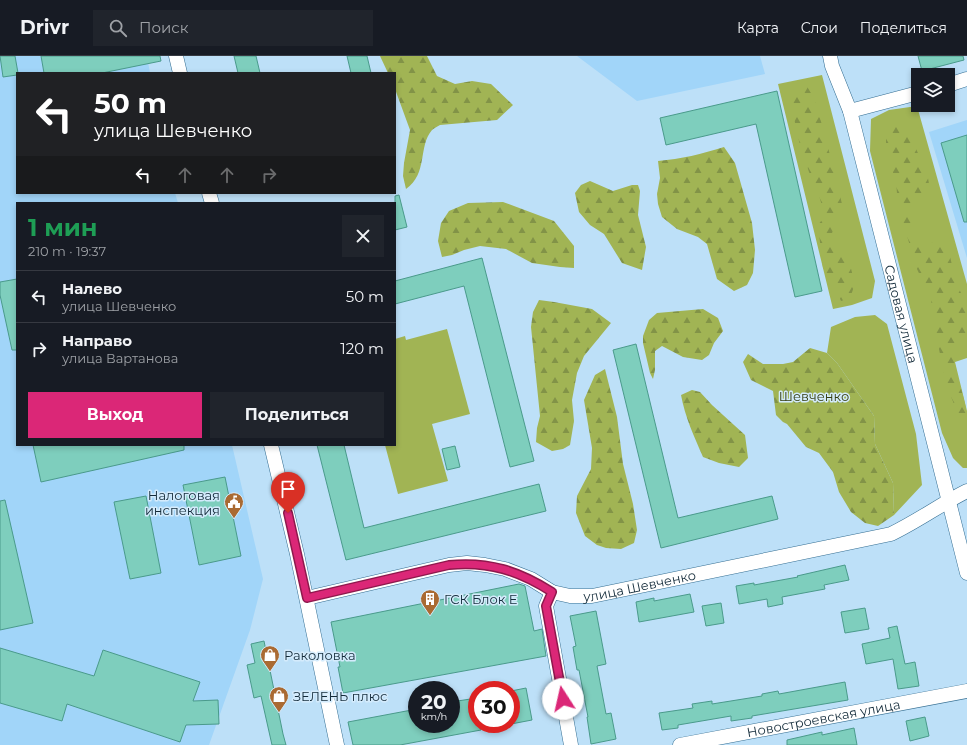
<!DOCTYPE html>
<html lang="ru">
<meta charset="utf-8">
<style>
:root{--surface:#171b24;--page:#20242c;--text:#f1f3f6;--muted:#9ea1a6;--line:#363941;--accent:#db2777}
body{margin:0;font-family:Montserrat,sans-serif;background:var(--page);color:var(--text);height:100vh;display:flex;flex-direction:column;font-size:15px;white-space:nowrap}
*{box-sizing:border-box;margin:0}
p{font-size:13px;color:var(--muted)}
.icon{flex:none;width:22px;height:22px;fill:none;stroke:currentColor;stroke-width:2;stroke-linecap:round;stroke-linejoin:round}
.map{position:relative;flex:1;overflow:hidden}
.details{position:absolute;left:16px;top:146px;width:380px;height:244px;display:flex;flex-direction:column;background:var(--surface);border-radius:0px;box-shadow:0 2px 6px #0003}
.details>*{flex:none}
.guide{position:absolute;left:16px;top:16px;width:380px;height:122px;border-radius:0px;box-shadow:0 2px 6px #0003;background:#202124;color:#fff;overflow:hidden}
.controls{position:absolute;left:911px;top:12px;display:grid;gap:8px}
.controls a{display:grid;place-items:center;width:44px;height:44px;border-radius:0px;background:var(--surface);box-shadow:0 2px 6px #0003;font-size:20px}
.speed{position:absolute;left:408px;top:625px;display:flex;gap:8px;font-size:20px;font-weight:700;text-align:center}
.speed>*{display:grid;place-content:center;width:52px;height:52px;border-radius:50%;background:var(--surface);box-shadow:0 2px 6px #0003;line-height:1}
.speed small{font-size:10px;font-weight:400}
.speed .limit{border:6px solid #d22;background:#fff;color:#111}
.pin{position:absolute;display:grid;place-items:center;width:34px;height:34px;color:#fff;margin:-41px -17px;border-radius:50% 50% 50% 0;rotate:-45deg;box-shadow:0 0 4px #0007}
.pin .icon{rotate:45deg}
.me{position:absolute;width:44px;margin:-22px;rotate:350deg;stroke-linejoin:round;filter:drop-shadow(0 0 3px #0008)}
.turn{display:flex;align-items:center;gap:14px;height:84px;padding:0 12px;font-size:18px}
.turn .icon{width:52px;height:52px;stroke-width:2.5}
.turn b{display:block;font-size:28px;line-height:34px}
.lanes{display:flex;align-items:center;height:38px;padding:0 12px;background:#0003;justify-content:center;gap:20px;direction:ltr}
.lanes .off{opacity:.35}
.round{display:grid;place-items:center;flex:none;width:42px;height:42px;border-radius:0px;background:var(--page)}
.summary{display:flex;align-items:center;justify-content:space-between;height:68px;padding:0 12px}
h1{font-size:24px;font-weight:700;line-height:30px;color:#1e9e55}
.primary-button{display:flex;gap:8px;margin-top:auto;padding:8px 12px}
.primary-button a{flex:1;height:46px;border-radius:0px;background:var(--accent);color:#fff;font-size:16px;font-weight:700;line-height:46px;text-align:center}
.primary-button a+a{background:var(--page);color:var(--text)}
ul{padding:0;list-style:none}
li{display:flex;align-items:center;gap:12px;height:52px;padding:0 12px;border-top:1px solid var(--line)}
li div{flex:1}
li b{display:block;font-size:15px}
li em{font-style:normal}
header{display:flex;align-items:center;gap:24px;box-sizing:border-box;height:56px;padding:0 20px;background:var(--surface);border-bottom:1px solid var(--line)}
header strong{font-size:19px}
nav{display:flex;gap:22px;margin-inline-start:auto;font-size:14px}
.search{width:280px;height:36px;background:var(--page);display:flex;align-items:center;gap:10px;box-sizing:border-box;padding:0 14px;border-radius:0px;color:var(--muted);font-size:15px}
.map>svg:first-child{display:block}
.built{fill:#a1d5f9}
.green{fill:#a1b454}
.forest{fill:url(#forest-firs)}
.building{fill:#7ecebd;stroke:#4a9a8b}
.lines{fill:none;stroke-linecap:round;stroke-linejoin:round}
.minor-casing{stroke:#356e92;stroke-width:15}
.minor{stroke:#fff;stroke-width:14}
.route-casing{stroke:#8e194d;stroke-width:10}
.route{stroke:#db2777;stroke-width:7}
.labels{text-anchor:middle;stroke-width:3;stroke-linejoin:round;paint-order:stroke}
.street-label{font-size:13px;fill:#132b3a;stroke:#d4ebfc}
.park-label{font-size:13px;fill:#323b0d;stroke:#d4ebfc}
.poi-label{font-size:13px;fill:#132b3a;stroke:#d4ebfc;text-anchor:start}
</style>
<header>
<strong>Drivr</strong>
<div class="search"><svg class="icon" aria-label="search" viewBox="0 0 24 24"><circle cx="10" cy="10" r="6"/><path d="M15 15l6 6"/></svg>Поиск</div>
<nav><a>Карта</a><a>Слои</a><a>Поделиться</a></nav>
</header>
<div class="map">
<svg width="967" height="689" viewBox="0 0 967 689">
<defs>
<pattern id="forest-firs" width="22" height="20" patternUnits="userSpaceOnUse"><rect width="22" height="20" fill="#a1b454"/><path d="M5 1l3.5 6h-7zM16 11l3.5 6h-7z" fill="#829347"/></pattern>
</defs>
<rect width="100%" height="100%" fill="#bde0f8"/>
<path class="built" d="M 0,0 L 147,0 L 150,17 L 17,17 L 17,137 L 175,137 L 178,147 L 17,147 L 17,389 L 232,389 L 263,523 L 250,574 L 209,689 L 0,689 Z
M 577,0 L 760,0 L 765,18 L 637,45 Z
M 967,64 L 967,202 L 929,76 Z"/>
<path class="green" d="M 822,19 L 875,225 L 872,242 L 852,249 L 833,253 L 778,28 Z
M 917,50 L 967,228 L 967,302 L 955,306 L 967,355 L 967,412 L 963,412 L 953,402 L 942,377 L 870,95 L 871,63 L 889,54 Z
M 875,259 L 887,268 L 916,378 L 922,429 L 894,459 L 893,427 L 875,388 L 874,360 L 837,307 L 827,297 L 831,271 L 855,261 Z
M 447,273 L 470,358 L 432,368 L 448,425 L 398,438 L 385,389 L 395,389 L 395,283 L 405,280 L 406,284 Z"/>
<path class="forest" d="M 380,0 L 427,0 L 437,20 L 455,28 L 472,25 L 491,28 L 513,49 L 497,64 L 440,69 C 437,71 434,72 432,74 C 418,90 428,118 406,133 L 403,120 L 404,107 L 410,74 L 395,33 L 395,17 L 388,17 Z
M 805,27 L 815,44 L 827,87 L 843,152 L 832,177 L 832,185 L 836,198 L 848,202 C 852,216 861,240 841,245 L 833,227 L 823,212 L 818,169 L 825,160 L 818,136 L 809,116 L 799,85 L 792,53 L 795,35 Z
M 894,69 L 912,76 C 913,82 914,89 917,95 C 924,111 932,122 928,141 L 915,146 C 910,163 908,177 924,190 L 939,184 L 948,192 L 956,226 L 966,248 L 967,278 L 957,283 C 947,309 967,337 967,364 L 958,358 L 946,328 L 934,268 L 931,243 L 917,213 L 898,150 L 896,125 L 886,97 L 886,80 Z
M 724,91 L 735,107 L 752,167 L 755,194 L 753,217 L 747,229 L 734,235 L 717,223 L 707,188 L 698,181 L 677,173 L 662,161 L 658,148 L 657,138 L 660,122 L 658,105 C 681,103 702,98 724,91 Z
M 590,125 L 613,135 L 632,129 L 638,129 L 640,135 L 638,159 L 646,191 L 642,214 L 622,207 L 604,178 L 590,169 L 579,156 L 575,137 L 581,129 Z
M 503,146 L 554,165 L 574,190 L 574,212 L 560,211 L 532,207 L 506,193 L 480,190 L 464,194 L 452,199 L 442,201 L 438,185 L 441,167 L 449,155 L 468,147 Z
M 539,244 L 554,246 L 592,253 L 611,267 L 584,300 L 577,317 L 572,344 L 574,365 L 570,389 L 563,393 L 552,395 L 536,386 L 537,372 L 540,360 L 531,271 L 533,256 Z
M 703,253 L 718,262 L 723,275 L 714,287 L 709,299 L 702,304 L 683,301 L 662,290 L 655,295 L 655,314 L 653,323 L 650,317 L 643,287 L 643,280 L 649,264 L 657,257 Z
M 810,292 L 827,297 L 837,307 L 874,360 L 875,388 L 893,427 L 894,459 L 878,470 L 865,467 L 851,456 L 839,436 L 833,416 L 819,397 L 806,391 L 787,368 L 783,366 L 776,359 L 773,335 L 751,324 L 743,306 L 748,298 L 763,308 L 783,308 L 793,306 Z
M 605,313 L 617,361 L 623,408 L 633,448 L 637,474 L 634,487 L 621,493 L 606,492 L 597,489 L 585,480 L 576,457 L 577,440 L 591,413 L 592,392 L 584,344 L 595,319 Z
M 692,334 L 700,336 L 712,349 L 745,379 L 748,402 L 739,411 L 719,407 L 703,401 C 694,380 685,361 681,339 Z"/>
<path class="building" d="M 0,0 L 15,0 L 18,17 L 17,19 L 3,21 Z
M 41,0 L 160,0 L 161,5 L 102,17 L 44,17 Z
M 234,0 L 256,0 L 260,17 L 238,17 Z
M 347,0 L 367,0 L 371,17 L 351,17 Z
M 918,0 L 963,0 L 964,4 L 922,15 Z
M 777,35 L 822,235 L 795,241 L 756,68 L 666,89 L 660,62 Z
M 967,79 L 967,166 L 964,166 L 941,87 Z
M 399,139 L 407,171 L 395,174 L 395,140 Z
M 482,202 L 534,405 L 510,411 L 464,230 L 395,248 L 395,225 Z
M 17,223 L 17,294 L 12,294 L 0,239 L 0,226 Z
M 636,288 L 678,462 L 772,440 L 778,463 L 661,492 L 613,294 Z
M 33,389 L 184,389 L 184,394 L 41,426 Z
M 317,389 L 344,389 L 364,472 L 539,428 L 546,455 L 346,504 Z
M 455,390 L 460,411 L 447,414 L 442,393 Z
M 225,421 L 241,500 L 199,509 L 183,429 Z
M 146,440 L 161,517 L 130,523 L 114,446 Z
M 5,444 L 33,567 L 0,574 L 0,445 Z
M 845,509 L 849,524 L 824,529 L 825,533 L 782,541 L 783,548 L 768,551 L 767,543 L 739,548 L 736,530 L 754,527 L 754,529 L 798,521 L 797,520 Z
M 519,528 L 525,530 L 534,575 L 542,573 L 546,600 L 343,637 L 338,611 L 340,611 L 331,566 Z
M 690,538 L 694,556 L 639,566 L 636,546 L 654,542 L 654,545 Z
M 721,547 L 724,567 L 706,570 L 702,550 Z
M 865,552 L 869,573 L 845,577 L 841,556 Z
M 596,555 L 606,608 L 597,610 L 606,658 L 611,657 L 616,683 L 591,688 L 587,661 L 588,661 L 579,614 L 577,614 L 573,591 L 576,590 L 570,560 Z
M 897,570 L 905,608 L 915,606 L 919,630 L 898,633 L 893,603 L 866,608 L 862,588 L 890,582 L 888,572 Z
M 264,585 L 283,678 L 286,689 L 272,689 L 261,640 L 254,642 L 247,609 L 255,607 L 251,588 Z
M 0,592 L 94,620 L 103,594 L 200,626 L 193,645 L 218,644 L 219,668 L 186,669 L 180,686 L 67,648 L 62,665 L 0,647 Z
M 845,626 L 848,644 L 752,660 L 752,662 L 731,665 L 731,660 L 678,669 L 678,672 L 662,674 L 659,657 L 693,652 L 692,648 L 712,645 L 712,648 L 762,640 L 762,638 L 778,635 L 779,638 Z
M 526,632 L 532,664 L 511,668 L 511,635 Z
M 477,642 L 477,668 L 480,668 L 481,674 L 400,689 L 353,689 L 348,666 L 417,653 L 417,668 L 451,668 L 451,646 Z
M 925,661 L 929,680 L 910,685 L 906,665 Z
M 854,672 L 857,689 L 787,689 L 787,684 L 822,676 L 822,679 Z"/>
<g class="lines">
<defs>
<g id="minor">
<path d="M 176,0 L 180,17"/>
<path id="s1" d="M 830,0 L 832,10 L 850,55 L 967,517"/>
<path d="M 948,29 L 967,23"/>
<path d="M 850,55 L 918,37"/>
<path d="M 209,137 L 212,147"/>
<path d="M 271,389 L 297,498 L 337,689"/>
<path d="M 552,536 L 546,550 L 571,689"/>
<path id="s2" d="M 307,542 L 449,509 L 467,507 L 485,509 L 505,513 L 531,523 L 552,536 L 570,540 L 592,540 L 891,478 C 918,465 941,448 967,435"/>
<path id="s3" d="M 680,689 L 967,635"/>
</g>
</defs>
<use href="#minor" class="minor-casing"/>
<use href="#minor" class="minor"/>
</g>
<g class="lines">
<defs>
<path id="route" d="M 288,457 L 307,542 L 449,509 C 489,505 519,515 552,536 L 546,550 L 563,643"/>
</defs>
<use href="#route" class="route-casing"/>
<use href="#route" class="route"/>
</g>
<defs>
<symbol id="civic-pin" viewBox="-11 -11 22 30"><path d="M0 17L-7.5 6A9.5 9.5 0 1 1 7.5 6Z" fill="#aa6a32" stroke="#d4ebfc"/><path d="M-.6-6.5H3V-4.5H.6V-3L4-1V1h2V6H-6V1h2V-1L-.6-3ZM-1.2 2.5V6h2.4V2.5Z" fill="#fff"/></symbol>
<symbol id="building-pin" viewBox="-11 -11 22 30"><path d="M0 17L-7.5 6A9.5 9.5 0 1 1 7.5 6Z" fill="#aa6a32" stroke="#d4ebfc"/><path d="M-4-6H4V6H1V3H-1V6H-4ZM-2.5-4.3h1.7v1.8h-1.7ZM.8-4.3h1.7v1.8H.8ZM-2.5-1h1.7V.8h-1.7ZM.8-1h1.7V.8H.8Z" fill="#fff"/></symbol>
<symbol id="shop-pin" viewBox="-11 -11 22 30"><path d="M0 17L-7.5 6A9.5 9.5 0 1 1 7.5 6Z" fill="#aa6a32" stroke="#d4ebfc"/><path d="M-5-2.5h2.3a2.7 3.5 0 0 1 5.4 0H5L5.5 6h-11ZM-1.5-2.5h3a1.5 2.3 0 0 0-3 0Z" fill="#fff"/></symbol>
</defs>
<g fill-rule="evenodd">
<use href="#civic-pin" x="223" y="435" width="22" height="30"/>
<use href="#building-pin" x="419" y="532" width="22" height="30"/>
<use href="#shop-pin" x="259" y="588" width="22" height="30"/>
<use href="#shop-pin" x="268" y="629" width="22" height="30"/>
</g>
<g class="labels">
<g class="street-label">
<text dy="5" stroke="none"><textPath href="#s1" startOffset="268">Садовая улица</textPath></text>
<text dy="5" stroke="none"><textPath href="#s2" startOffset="344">улица Шевченко</textPath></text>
<text dy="5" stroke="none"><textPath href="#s3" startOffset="146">Новостроевская улица</textPath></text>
</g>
<g class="park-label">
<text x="814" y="345">Шевченко</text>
</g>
<g class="poi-label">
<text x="220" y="444" text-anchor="end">Налоговая<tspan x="220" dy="15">инспекция</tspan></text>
<text x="444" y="548">ГСК Блок Е</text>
<text x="284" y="604">Раколовка</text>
<text x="293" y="645">ЗЕЛЕНЬ плюс</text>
</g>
</g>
</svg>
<div class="controls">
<a><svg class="icon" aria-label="layers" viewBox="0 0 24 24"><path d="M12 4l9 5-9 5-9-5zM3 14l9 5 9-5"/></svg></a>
</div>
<div class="speed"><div>20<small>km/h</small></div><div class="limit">30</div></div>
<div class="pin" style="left:288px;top:457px;background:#d93025"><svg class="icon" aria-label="arrive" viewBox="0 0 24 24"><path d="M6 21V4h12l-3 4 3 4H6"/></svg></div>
<svg class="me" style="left:563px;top:643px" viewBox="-20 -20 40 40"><circle r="19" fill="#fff"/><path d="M0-13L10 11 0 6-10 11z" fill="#db2777"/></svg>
<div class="guide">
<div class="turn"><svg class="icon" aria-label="left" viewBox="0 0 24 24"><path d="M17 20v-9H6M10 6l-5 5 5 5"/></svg><div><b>50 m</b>улица Шевченко</div></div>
<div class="lanes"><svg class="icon" aria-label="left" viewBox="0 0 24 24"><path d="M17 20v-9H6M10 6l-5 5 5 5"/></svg><svg class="icon off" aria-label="ahead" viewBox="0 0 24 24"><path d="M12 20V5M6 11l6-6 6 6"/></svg><svg class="icon off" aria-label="ahead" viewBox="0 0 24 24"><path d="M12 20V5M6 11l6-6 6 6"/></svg><svg class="icon off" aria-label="right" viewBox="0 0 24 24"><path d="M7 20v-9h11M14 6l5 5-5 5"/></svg></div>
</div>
<section class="details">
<div class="summary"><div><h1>1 мин</h1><p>210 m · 19:37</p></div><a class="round"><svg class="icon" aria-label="close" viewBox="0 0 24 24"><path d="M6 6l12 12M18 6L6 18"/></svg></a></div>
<ul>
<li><svg class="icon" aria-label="left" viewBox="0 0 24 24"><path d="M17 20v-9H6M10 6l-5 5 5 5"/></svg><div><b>Налево</b><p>улица Шевченко</p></div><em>50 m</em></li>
<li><svg class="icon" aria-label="right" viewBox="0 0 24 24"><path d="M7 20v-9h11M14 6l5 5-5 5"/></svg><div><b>Направо</b><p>улица Вартанова</p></div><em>120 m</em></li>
</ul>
<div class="primary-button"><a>Выход</a><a>Поделиться</a></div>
</section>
</div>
